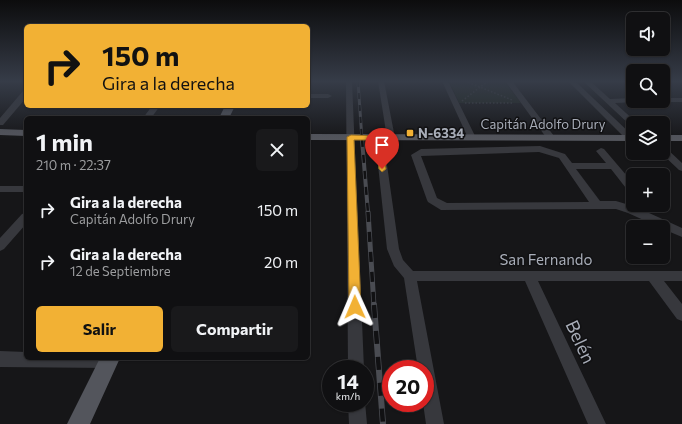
<!DOCTYPE html>
<html lang="es">
<meta charset="utf-8">
<style>
:root{--surface:#101012;--page:#19191b;--text:#f1f3f6;--muted:#9c9d9f;--line:#303032;--accent:#f2b134}
body{margin:0;font-family:Commissioner,sans-serif;background:var(--page);color:var(--text);height:100vh;display:flex;flex-direction:column;font-size:15px;white-space:nowrap}
*{box-sizing:border-box;margin:0}
p{font-size:13px;color:var(--muted)}
.icon{flex:none;width:22px;height:22px;fill:none;stroke:currentColor;stroke-width:2;stroke-linecap:round;stroke-linejoin:round}
.map{position:relative;flex:1;overflow:hidden}
.panel{position:absolute;left:24px;top:116px;width:286px;height:244px;display:flex;flex-direction:column;background:var(--surface);border-radius:6px;box-shadow:0 1px 3px #0004,0 0 0 1px var(--line)}
.panel>*{flex:none}
.guide{position:absolute;left:24px;top:24px;width:286px;height:84px;border-radius:6px;box-shadow:0 1px 3px #0004,0 0 0 1px var(--line);background:#f2b134;color:#111;overflow:hidden}
.fabs{position:absolute;left:626px;top:12px;display:grid;gap:8px}
.fabs a{display:grid;place-items:center;width:44px;height:44px;border-radius:6px;background:var(--surface);box-shadow:0 1px 3px #0004,0 0 0 1px var(--line);font-size:20px}
.speed{position:absolute;left:322px;top:360px;display:flex;gap:8px;font-size:20px;font-weight:700;text-align:center}
.speed>*{display:grid;place-content:center;width:52px;height:52px;border-radius:50%;background:var(--surface);box-shadow:0 1px 3px #0004,0 0 0 1px var(--line);line-height:1}
.speed small{font-size:10px;font-weight:400}
.speed .limit{border:6px solid #d22;background:#fff;color:#111}
.pin{position:absolute;display:grid;place-items:center;width:34px;height:34px;color:#fff;margin:-41px -17px;border-radius:50% 50% 50% 0;rotate:-45deg;box-shadow:0 0 4px #0007}
.pin .icon{rotate:45deg}
.me{position:absolute;width:44px;margin:-22px;rotate:359deg;stroke-linejoin:round;filter:drop-shadow(0 0 3px #0008)}
.turn{display:flex;align-items:center;gap:14px;height:84px;padding:0 12px;font-size:18px}
.turn .icon{width:52px;height:52px;stroke-width:2.5}
.turn b{display:block;font-size:28px;line-height:34px}
.round{display:grid;place-items:center;flex:none;width:42px;height:42px;border-radius:6px;background:var(--page)}
.head{display:flex;align-items:center;justify-content:space-between;height:68px;padding:0 12px}
h1{font-size:24px;font-weight:700;line-height:30px}
.cta{display:flex;gap:8px;margin-top:auto;padding:8px 12px}
.cta a{flex:1;height:46px;border-radius:6px;background:var(--accent);color:#111;font-size:16px;font-weight:700;line-height:46px;text-align:center}
.cta a+a{background:var(--page);color:var(--text)}
ul{padding:0;list-style:none}
li{display:flex;align-items:center;gap:12px;height:52px;padding:0 12px}
li div{flex:1}
li b{display:block;font-size:15px}
li em{font-style:normal}
.map>svg:first-child{display:block}
.green{fill:#1e261f}
.lines{fill:none;stroke-linecap:round;stroke-linejoin:round}
.path{stroke:#3d3f44;stroke-width:1.5;stroke-dasharray:1.5 2;stroke-linecap:butt}
.minor{fill:#37383d;fill-rule:evenodd}
.major{fill:#53555c;fill-rule:evenodd}
.rail-far3-casing{stroke:#4a4c52;stroke-width:3}
.rail-far2-casing{stroke:#4a4c52;stroke-width:4}
.rail-far1-casing{stroke:#4a4c52;stroke-width:5}
.rail-casing{stroke:#4a4c52;stroke-width:6}
.rail-far3{stroke:#111113;stroke-width:2;stroke-dasharray:6;stroke-linecap:butt}
.rail-far2{stroke:#111113;stroke-width:2.5;stroke-dasharray:8;stroke-linecap:butt}
.rail-far1{stroke:#111113;stroke-width:3.5;stroke-dasharray:10;stroke-linecap:butt}
.rail{stroke:#111113;stroke-width:4.5;stroke-dasharray:13;stroke-linecap:butt}
.route{fill:#f2b134;stroke:#9d7322}
.poi-dot{fill:#f2b134;stroke:#111113;stroke-width:1.5}
.labels{text-anchor:middle;stroke-width:3;stroke-linejoin:round;paint-order:stroke}
.far-street-label{font-size:13px;fill:#a8adb8;stroke:#111113}
.far-poi-label{font-size:13px;font-weight:bold;fill:#a8adb8;stroke:#111113;text-anchor:start}
.street-label{font-size:15px;fill:#a8adb8;stroke:#111113}
.near-street-label{font-size:18px;fill:#a8adb8;stroke:#111113}
</style>
<div class="map">
<svg width="682" height="424" viewBox="0 0 682 424">
<rect width="100%" height="100%" fill="#161618"/>
<path class="green" d="M 449,81 L 504,81 L 521,103 L 459,103 Z"/>
<g class="lines">
<path class="path" d="M 465,81 L 512,100
M 462,101 L 488,81
M 465,103 L 514,103"/>
<path class="minor" d="M 346,81 L 352,81 L 364,369 L 348,369 Z
M 378,81 L 384,81 L 395,138 L 394,140 L 388,140 L 387,138 Z
M 442,81 L 448,81 L 476,138 L 475,140 L 469,140 L 468,138 Z
M 505,81 L 512,81 L 554,136 L 555,138 L 554,140 L 548,140 Z
M 568,81 L 575,81 L 633,136 L 633,140 L 627,140 Z
M 583,81 L 590,81 L 610,99 L 633,98 L 633,101 L 636,102 L 615,103 L 637,123 L 633,123 L 633,125 L 630,125 Z
M 23,91 L 26,91 L 26,98 L 3,125 L 0,125 L 0,118 Z
M 308,94 L 328,94 L 332,96 L 328,98 L 308,98 Z
M 663,98 L 682,98 L 682,102 L 660,102 L 663,101 Z
M 152,106 L 160,106 L 151,118 L 143,118 Z
M 379,134 L 383,137 L 399,249 L 403,260 L 413,271 L 682,271 L 682,281 L 664,281 L 682,304 L 682,321 L 677,319 L 649,281 L 538,281 L 606,424 L 588,424 L 525,281 L 417,281 L 444,424 L 426,424 L 423,403 L 425,403 L 425,369 L 418,369 L 404,278 L 394,266 L 387,249 L 375,137 Z
M 540,146 L 565,154 L 572,163 L 606,163 L 596,151 L 601,148 L 604,149 L 633,183 L 633,193 L 629,192 L 611,169 L 576,169 L 600,201 L 616,201 L 636,207 L 682,228 L 682,237 L 663,229 L 663,227 L 659,227 L 628,213 L 616,209 L 441,210 L 428,202 L 427,200 L 411,155 L 421,149 ZM 539,152 L 559,158 L 589,202 L 447,203 L 437,198 L 421,156 Z
M 663,147 L 666,148 L 682,163 L 682,171 L 679,170 L 661,153 L 663,153 Z
M 0,186 L 26,186 L 26,192 L 0,192 Z
M 26,213 L 26,224 L 4,249 L 0,251 L 0,238 L 22,214 Z
M 0,351 L 26,352 L 26,358 L 116,358 L 117,360 L 115,365 L 109,368 L 0,367 Z
M 365,402 L 367,424 L 349,424 L 348,403 L 365,403 Z"/>
<path class="major" d="M 225,106 L 235,106 L 229,118 L 219,118 Z
M 0,129 L 26,130 L 26,136 L 0,135 Z
M 308,134 L 633,135 L 633,141 L 308,140 Z
M 663,135 L 682,135 L 682,141 L 663,141 Z
M 100,358 L 120,358 L 90,424 L 67,424 Z"/>
<defs>
<path id="rail-far3" d="M 358,81 L 362,140"/>
<path id="rail-far2" d="M 362,139 L 368,213"/>
<path id="rail-far1" d="M 368,212 L 374,306"/>
<path id="rail" d="M 374,305 L 383,424"/>
</defs>
<use href="#rail-far3" class="rail-far3-casing"/>
<use href="#rail-far2" class="rail-far2-casing"/>
<use href="#rail-far1" class="rail-far1-casing"/>
<use href="#rail" class="rail-casing"/>
<use href="#rail-far3" class="rail-far3"/>
<use href="#rail-far2" class="rail-far2"/>
<use href="#rail-far1" class="rail-far1"/>
<use href="#rail" class="rail"/>
</g>
<linearGradient id="sky" x2="0" y2="1"><stop stop-color="#0c0c0d"/><stop offset="0.58" stop-color="#363c48"/><stop offset="1" stop-color="#363c48" stop-opacity="0"/></linearGradient>
<rect width="682" height="140" fill="url(#sky)"/>
<path class="route" d="M 351,135 L 381,136 L 386,169 L 382,172 L 379,169 L 375,140 L 354,140 L 361,307 L 359,311 L 355,312 L 351,311 L 349,307 L 347,137 Z"/>
<rect class="poi-dot" x="406" y="129" width="8" height="8" rx="2"/>
<g class="labels">
<g class="far-street-label">
<text x="543" y="129">Capitán Adolfo Drury</text>
</g>
<g class="far-poi-label">
<text x="418" y="138">N-6334</text>
</g>
<g class="street-label">
<text x="546" y="265">San Fernando</text>
</g>
<g class="near-street-label">
<text transform="translate(580 342) rotate(65)" y="6">Belén</text>
</g>
</g>
</svg>
<div class="fabs">
<a><svg class="icon" aria-label="sound" viewBox="0 0 24 24"><path d="M4 9h4l5-4v14l-5-4H4zM17 9q2 3 0 6"/></svg></a>
<a><svg class="icon" aria-label="search" viewBox="0 0 24 24"><circle cx="10" cy="10" r="6"/><path d="M15 15l6 6"/></svg></a>
<a><svg class="icon" aria-label="layers" viewBox="0 0 24 24"><path d="M12 4l9 5-9 5-9-5zM3 14l9 5 9-5"/></svg></a>
<a>+</a>
<a>−</a>
</div>
<div class="speed"><div>14<small>km/h</small></div><div class="limit">20</div></div>
<div class="pin" style="left:382px;top:169px;background:#d93025"><svg class="icon" aria-label="arrive" viewBox="0 0 24 24"><path d="M6 21V4h12l-3 4 3 4H6"/></svg></div>
<svg class="me" style="left:355px;top:307px" viewBox="-20 -20 40 40"><path d="M0-17L14 15 0 8-14 15z" fill="#f2b134" stroke="#fff" stroke-width="4"/></svg>
<div class="guide">
<div class="turn"><svg class="icon" aria-label="right" viewBox="0 0 24 24"><path d="M7 20v-9h11M14 6l5 5-5 5"/></svg><div><b>150 m</b>Gira a la derecha</div></div>
</div>
<section class="panel">
<div class="head"><div><h1>1 min</h1><p>210 m · 22:37</p></div><a class="round"><svg class="icon" aria-label="close" viewBox="0 0 24 24"><path d="M6 6l12 12M18 6L6 18"/></svg></a></div>
<ul>
<li><svg class="icon" aria-label="right" viewBox="0 0 24 24"><path d="M7 20v-9h11M14 6l5 5-5 5"/></svg><div><b>Gira a la derecha</b><p>Capitán Adolfo Drury</p></div><em>150 m</em></li>
<li><svg class="icon" aria-label="right" viewBox="0 0 24 24"><path d="M7 20v-9h11M14 6l5 5-5 5"/></svg><div><b>Gira a la derecha</b><p>12 de Septiembre</p></div><em>20 m</em></li>
</ul>
<div class="cta"><a>Salir</a><a>Compartir</a></div>
</section>
</div>
